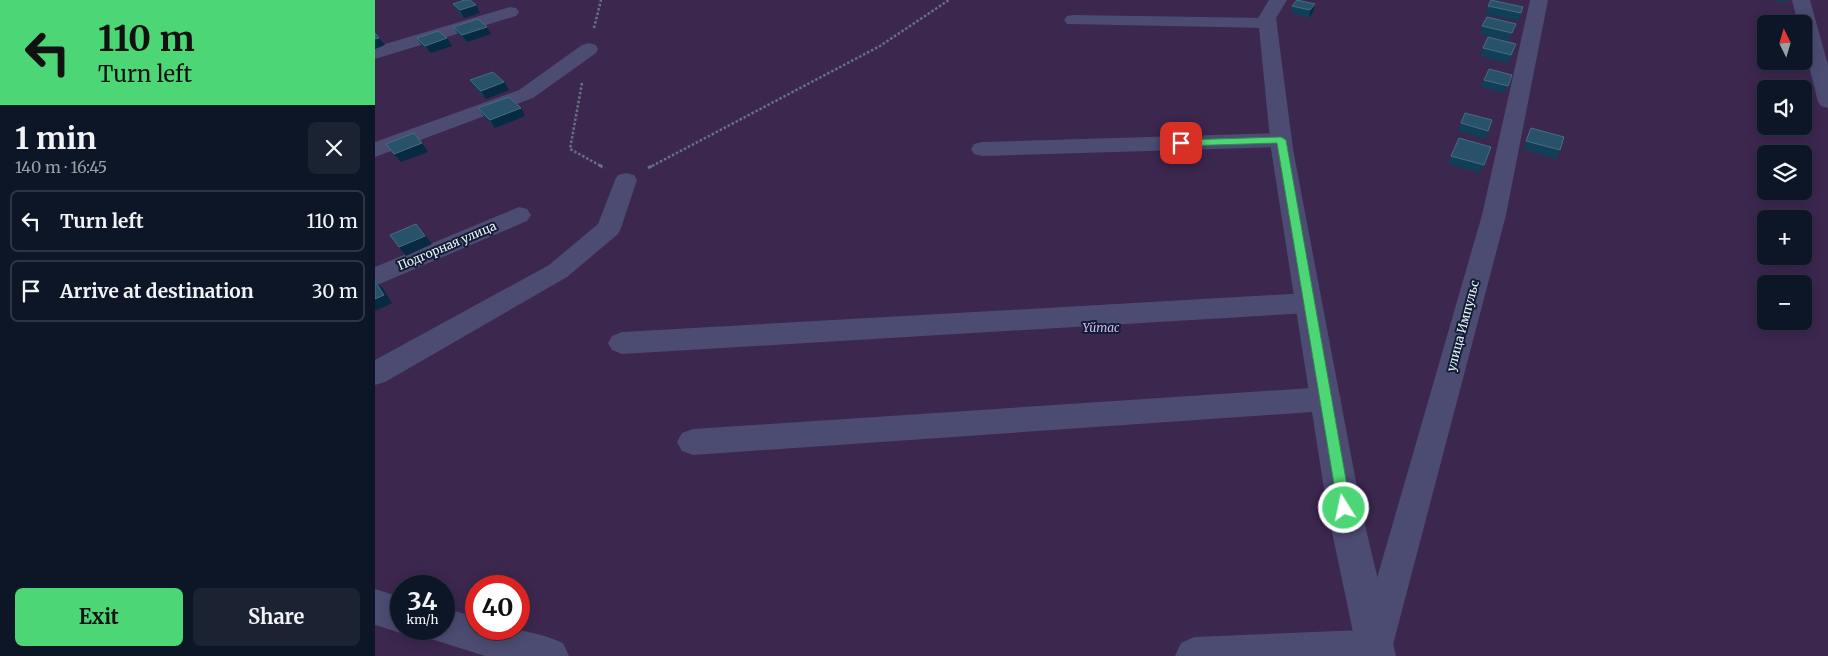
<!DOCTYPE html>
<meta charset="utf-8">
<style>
:root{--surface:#0d1626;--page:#1b2332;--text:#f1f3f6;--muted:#9a9fa7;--line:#2d3543;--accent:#4dd676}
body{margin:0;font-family:Merriweather,serif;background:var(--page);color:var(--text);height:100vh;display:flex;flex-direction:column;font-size:19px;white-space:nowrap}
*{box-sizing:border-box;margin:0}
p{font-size:16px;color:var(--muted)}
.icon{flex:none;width:28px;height:28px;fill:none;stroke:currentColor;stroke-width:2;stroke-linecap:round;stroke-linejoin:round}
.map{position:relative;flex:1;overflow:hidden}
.details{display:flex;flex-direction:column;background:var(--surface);width:375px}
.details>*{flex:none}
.hud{background:#4dd676;color:#111;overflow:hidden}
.needle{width:32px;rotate:355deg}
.fabs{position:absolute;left:1382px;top:15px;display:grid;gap:10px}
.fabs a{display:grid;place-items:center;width:55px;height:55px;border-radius:8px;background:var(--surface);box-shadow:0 2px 12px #0003,0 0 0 1px var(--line);font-size:25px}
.speed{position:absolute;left:15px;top:575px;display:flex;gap:10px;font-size:25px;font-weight:700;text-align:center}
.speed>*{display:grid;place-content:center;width:65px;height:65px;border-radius:50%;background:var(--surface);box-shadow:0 2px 12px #0003,0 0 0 1px var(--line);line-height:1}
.speed small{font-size:12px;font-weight:400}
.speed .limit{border:8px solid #d22;background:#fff;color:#111}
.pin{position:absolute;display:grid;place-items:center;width:42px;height:42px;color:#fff;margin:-21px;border-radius:10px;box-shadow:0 2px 8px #0006}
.me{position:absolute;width:55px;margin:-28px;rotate:350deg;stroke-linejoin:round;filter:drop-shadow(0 0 4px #0008)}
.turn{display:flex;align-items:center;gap:18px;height:105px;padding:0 15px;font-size:22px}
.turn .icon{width:65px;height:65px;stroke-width:2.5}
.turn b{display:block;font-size:35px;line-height:42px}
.round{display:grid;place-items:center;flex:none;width:52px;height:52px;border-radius:8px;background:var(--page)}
.headline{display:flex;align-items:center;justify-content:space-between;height:85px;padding:0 15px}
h1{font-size:30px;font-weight:700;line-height:38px}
.action{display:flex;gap:10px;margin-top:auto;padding:10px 15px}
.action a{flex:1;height:58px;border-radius:8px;background:var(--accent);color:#111;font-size:20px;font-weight:700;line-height:58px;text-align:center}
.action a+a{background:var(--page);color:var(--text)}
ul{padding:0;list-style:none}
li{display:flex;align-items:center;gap:15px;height:62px;margin:0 10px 8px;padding:0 5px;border:2px solid var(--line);border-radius:8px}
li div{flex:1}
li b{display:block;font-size:19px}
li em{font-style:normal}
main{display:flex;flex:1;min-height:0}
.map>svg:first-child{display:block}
.green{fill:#3c274f;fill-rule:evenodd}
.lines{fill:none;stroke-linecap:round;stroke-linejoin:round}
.path-far1{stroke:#677182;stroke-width:2.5;stroke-dasharray:2.5 2;stroke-linecap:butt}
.path{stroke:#677182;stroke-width:3;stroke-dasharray:4 2.5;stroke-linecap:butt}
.minor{fill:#4c4b72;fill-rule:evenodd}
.tertiary{fill:#4c4b72;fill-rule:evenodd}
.wall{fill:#113f58}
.shaded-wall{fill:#072942}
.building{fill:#28526a;stroke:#476c81}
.route{fill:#4dd676;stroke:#328b4d}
.labels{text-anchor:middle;stroke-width:4;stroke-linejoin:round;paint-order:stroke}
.street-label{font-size:12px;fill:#eef4fd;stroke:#111d33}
.park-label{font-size:12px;font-style:italic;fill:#d5b6f5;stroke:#111d33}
</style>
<main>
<section class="details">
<div class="hud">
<div class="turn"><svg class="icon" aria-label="left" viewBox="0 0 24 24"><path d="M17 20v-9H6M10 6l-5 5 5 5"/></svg><div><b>110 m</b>Turn left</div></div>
</div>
<div class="headline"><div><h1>1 min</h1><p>140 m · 16:45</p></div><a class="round"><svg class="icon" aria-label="close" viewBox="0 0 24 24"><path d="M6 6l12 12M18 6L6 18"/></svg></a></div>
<ul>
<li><svg class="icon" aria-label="left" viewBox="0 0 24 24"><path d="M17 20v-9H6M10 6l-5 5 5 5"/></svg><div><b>Turn left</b></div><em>110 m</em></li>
<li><svg class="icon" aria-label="arrive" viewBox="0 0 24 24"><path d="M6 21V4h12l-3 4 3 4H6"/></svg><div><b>Arrive at destination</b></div><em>30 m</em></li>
</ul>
<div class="action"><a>Exit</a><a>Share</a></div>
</section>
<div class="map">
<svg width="1453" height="656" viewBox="0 0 1453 656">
<rect width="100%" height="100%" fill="#111d33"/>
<path class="green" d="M 0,0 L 1453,0 L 1453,656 L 0,656 ZM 1391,24 L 1429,24 L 1429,61 L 1391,61 ZM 1391,89 L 1429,89 L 1429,126 L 1391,126 ZM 1391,154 L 1429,154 L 1429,191 L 1391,191 ZM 1391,219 L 1429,219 L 1429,256 L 1391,256 ZM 1391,284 L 1429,284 L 1429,321 L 1391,321 ZM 26,586 L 69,586 L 69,629 L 26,629 ZM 101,586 L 144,586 L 144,629 L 101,629 Z"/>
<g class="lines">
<path class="path-far1" d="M 219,28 L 226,0
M 207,83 L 195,149 L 226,166
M 277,166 L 505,46 L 574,0"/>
<path class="path" d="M 224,165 L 230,168
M 273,168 L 279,165"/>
<path class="minor" d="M 1155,0 L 1173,0 L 1131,215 L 1015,656 L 800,656 L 806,643 L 819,637 L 987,630 L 1107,215 Z
M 1417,0 L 1435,0 L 1453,65 L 1453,108 L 1446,106 L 1443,102 L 1429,46 L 1429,24 L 1423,24 Z
M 135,7 L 141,8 L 144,12 L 141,16 L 0,59 L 0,47 Z
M 698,15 L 893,18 L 899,19 L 902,23 L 899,27 L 893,28 L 692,24 L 689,20 L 692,16 Z
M 214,43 L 221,45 L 223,49 L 221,53 L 158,98 L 0,157 L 0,142 L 144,90 L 207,45 Z
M 906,133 L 914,135 L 917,140 L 914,145 L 906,147 L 607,156 L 599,154 L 596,149 L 599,144 L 607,142 Z
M 251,173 L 259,175 L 262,180 L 246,228 L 243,234 L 192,277 L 10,382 L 0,385 L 0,360 L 174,265 L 223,224 L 240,180 L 243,175 Z
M 144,207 L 152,209 L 156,215 L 152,221 L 0,286 L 0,267 Z
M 934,293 L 943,296 L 947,303 L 943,310 L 934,313 L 247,354 L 237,350 L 233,343 L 237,336 L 247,332 Z
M 951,387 L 961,391 L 966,399 L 961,407 L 951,411 L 318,455 L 307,451 L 302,442 L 307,433 L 318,429 Z
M 0,589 L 26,597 L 26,629 L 36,629 L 26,633 L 0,625 Z
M 69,608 L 101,617 L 101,629 C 137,629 155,629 188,643 L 194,656 L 110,656 L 56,639 L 52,629 L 69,629 Z"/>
<path class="tertiary" d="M 894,0 L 912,0 L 901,18 L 918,149 L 986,508 L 1021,656 L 983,656 L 952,508 L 896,149 L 883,18 Z"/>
</g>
<path class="wall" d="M 1397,0 L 1413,0 L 1411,3 Z
M 78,4 L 101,5 L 105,13 L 89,18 L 82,11 Z
M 940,4 L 938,12 L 934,18 L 916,13 L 917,6 Z
M 1113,6 L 1148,7 L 1143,21 L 1110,14 Z
M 1141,24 L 1134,41 L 1105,34 L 1107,26 Z
M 78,27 L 112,27 L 116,34 L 92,42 L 83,34 Z
M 42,38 L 72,38 L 77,46 L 56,53 L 47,46 Z
M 1141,44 L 1133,63 L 1105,56 L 1108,48 Z
M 1114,69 L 1137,75 L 1129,93 L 1106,87 Z
M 95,80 L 129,82 L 134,90 L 111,99 L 100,88 Z
M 103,108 L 150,116 L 120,128 L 109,116 Z
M 1117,120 L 1110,139 L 1083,131 L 1086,123 Z
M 1156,128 L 1185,150 L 1181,159 L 1148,149 Z
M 1084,138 L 1116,147 L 1105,173 L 1073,164 Z"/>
<path class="shaded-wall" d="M 940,4 L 938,12 L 934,18 L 935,10 Z
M 101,5 L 105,13 L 89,18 L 85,10 Z
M 112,27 L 116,34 L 92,42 L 87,35 Z
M 4,38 L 10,45 L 0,49 L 0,39 Z
M 72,38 L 77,46 L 56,53 L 50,46 Z
M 129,82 L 134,90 L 111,99 L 106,91 Z
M 146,108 L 150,116 L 120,128 L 115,120 Z
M 47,143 L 53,152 L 26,162 L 19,154 Z
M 41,224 L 57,244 L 31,256 L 24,247 Z
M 0,281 L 8,289 L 17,303 L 0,311 Z"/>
<path class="building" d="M 90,0 L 95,0 L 101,5 L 85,10 L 78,4 Z
M 922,0 L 940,4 L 935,10 L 917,6 Z
M 1116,0 L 1148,7 L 1146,13 L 1113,6 Z
M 1112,17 L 1141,24 L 1137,33 L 1107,26 Z
M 103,19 L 112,27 L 87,35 L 78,27 Z
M 63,31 L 72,38 L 50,46 L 42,38 Z
M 0,33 L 4,38 L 0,39 Z
M 1113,37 L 1141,44 L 1136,55 L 1108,48 Z
M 1114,69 L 1137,75 L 1133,86 L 1109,80 Z
M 118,72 L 129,82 L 106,91 L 95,80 Z
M 134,97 L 146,108 L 115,120 L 103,108 Z
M 1090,113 L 1117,120 L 1113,131 L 1086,123 Z
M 1156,128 L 1189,137 L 1185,150 L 1151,141 Z
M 39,133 L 47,143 L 19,154 L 11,144 Z
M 1084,138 L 1116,147 L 1109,165 L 1076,156 Z
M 41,224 L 50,236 L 24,247 L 15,235 Z
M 0,281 L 9,295 L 0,299 Z"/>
<path class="route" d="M 906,137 L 911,140 L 976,508 L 974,512 L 969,514 L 965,512 L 963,508 L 902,143 L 806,146 L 802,143 L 806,140 Z"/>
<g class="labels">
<g class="street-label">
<text transform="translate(72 246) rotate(-23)" y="4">Подгорная улица</text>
<text transform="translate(1088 326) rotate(-75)" y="4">улица Импульс</text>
</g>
<g class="park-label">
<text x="726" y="332">Үйтас</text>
</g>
</g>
</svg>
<div class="fabs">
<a><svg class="needle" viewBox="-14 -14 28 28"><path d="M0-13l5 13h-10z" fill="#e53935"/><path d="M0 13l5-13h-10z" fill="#9a9fa7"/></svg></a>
<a><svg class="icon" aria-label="sound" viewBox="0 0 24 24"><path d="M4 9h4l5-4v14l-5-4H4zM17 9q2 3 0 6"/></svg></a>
<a><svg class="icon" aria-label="layers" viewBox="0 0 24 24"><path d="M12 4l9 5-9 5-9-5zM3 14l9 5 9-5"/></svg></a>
<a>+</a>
<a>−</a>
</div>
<div class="speed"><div>34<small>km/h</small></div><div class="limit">40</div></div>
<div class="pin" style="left:806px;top:143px;background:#d93025"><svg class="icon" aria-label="arrive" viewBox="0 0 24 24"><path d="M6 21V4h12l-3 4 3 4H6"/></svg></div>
<svg class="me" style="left:969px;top:508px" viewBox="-20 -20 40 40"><circle r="17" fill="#4dd676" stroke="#fff" stroke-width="3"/><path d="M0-11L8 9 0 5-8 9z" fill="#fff"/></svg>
</div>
</main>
